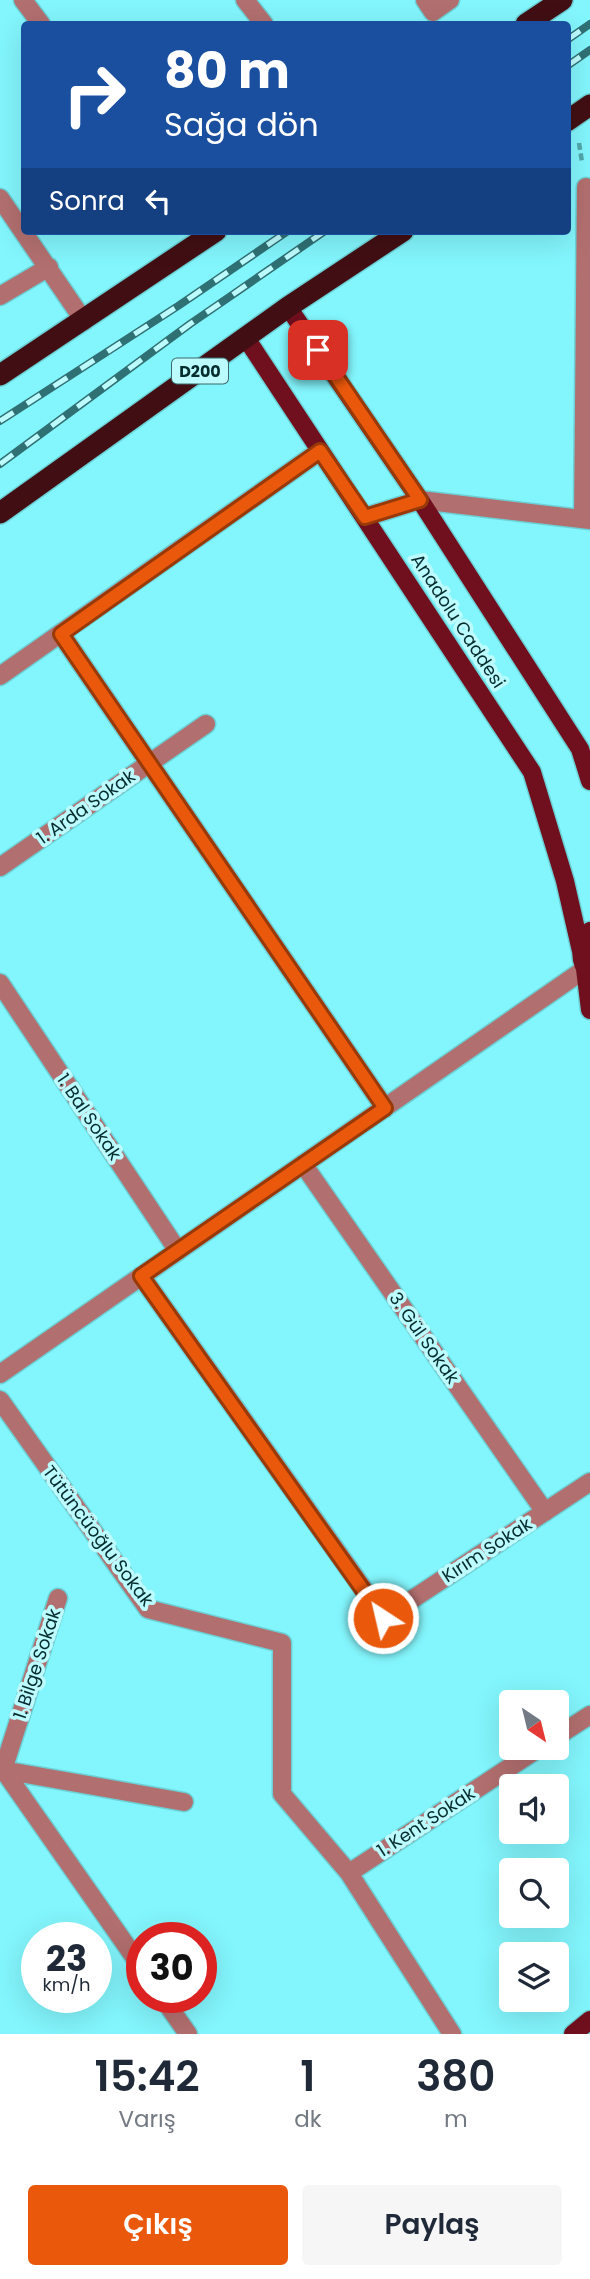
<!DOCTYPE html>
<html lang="tr">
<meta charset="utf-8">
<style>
:root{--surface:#fff;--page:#f6f6f7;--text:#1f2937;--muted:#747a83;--accent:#ea580c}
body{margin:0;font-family:Poppins,sans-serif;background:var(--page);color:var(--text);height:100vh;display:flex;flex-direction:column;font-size:26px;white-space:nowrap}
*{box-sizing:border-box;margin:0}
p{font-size:23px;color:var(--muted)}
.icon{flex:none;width:38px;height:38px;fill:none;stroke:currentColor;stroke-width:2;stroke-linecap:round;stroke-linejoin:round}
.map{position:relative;height:2034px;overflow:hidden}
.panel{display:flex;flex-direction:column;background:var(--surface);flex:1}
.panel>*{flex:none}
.hud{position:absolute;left:21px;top:21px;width:550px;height:214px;border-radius:7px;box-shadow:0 7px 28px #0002;background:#1a4fa0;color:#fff;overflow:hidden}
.needle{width:46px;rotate:145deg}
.fabs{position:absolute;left:499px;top:1690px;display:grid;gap:14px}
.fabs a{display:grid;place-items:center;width:70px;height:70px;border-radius:7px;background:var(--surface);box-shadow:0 7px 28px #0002;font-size:35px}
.speed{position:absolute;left:21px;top:1922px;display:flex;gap:14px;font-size:35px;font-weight:700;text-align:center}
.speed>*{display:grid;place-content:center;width:91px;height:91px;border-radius:50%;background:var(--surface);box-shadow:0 7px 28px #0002;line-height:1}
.speed small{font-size:18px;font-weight:400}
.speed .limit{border:10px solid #d22;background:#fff;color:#111}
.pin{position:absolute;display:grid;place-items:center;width:60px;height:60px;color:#fff;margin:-30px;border-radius:14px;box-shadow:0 4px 10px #0006}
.me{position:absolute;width:77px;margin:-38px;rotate:325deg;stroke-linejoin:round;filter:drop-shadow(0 0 5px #0008)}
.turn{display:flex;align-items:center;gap:24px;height:147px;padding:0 28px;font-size:32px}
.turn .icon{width:91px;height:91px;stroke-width:2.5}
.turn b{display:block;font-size:49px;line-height:60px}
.then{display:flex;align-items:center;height:66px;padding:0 28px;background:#0003;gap:14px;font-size:26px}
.eta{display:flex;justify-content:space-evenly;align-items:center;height:119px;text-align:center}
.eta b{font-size:42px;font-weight:600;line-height:49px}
.primary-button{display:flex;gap:14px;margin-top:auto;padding:14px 28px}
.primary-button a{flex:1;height:80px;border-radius:7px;background:var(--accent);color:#fff;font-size:28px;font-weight:600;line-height:80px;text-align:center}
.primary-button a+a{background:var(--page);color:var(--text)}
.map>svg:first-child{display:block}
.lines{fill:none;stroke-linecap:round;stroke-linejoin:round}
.minor-casing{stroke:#6cd1d7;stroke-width:21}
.major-casing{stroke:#6cd1d7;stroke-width:21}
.highway-casing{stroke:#6cd1d7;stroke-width:24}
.path{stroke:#51a7ac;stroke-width:4.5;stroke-dasharray:7 3.5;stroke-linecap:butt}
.minor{stroke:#b26f6f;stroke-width:18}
.major{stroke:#700f1d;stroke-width:18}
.highway{stroke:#410f13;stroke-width:21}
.rail-casing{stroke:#2f7074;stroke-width:8}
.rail{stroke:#bcfbfe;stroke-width:5;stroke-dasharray:16;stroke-linecap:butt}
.route-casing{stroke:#983908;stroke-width:18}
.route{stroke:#ea580c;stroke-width:12}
.labels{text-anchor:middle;stroke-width:7;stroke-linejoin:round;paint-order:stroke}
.shield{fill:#bcfbfe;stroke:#3b6a6c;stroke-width:2}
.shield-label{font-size:16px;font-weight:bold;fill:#042c2e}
.street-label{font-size:18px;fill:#042c2e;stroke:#bcfbfe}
</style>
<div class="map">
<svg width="590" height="2034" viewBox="0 0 590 2034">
<rect width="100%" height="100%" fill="#83f5fc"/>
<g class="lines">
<defs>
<path id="minor" d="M 23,0 L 41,24
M 245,0 L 264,24
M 425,0 L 433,12 L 450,0
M 0,198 L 84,321
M 0,296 L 49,267
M 365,517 L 420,500 L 590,520
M 583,519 L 586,187
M 61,634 L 385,1108
M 0,676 L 320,451
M 0,867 L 206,724
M 0,983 L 178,1251
M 303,1164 L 545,1512
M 141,1276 L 384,1618 L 590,1482
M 0,1374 L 585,969
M 0,1400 L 148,1609 L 282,1643 L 282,1794 L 349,1873 L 452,2034
M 556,1737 L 590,1715
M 0,1765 L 142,1968
M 3,1770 L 184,1802
M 3,1770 L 58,1598
M 349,1873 L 539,1748
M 162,1997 L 188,2034"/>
<path id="major" d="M 288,307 L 420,500 L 580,749 L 590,781
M 246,338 L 532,772 L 565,881 L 581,951
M 590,931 C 579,946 578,961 590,975
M 585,969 L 590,1010
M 573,2034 L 590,2020"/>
<path id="highway" d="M 526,24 L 562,0
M 567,121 L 590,105
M 0,375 L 216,231
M 0,513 L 288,307 L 403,231"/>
</defs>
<use href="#minor" class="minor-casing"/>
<use href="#major" class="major-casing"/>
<use href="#highway" class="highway-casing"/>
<path class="path" d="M 579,143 L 582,162"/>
<use href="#minor" class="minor"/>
<use href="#major" class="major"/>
<use href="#highway" class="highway"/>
<defs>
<path id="rail" d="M 567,40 L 590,24
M 567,66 L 590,50
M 0,421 L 178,306 L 288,231
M 0,464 L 190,324 L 325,231"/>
</defs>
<use href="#rail" class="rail-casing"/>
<use href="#rail" class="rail"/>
</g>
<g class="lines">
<defs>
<path id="route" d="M 318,350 L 420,500 L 365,517 L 320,451 L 61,634 L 385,1108 L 141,1276 L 383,1618"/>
</defs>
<use href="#route" class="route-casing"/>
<use href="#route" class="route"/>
</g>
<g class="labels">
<rect class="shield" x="172" y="358.5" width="56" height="25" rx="5"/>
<g class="shield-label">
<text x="200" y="377">D200</text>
</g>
<g class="street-label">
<text transform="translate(458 621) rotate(57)" y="6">Anadolu Caddesi</text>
<text transform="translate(86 807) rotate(-35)" y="6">1. Arda Sokak</text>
<text transform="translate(89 1117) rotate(56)" y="6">1. Bal Sokak</text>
<text transform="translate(424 1338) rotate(55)" y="6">3. Gül Sokak</text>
<text transform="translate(98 1536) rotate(53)" y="6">Tütüncüoğlu Sokak</text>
<text transform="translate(487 1550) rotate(-33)" y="6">Kırım Sokak</text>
<text transform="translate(37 1664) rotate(-72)" y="6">1. Bilge Sokak</text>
<text transform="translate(426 1822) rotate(-33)" y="6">1. Kent Sokak</text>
</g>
</g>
</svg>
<div class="fabs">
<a><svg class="needle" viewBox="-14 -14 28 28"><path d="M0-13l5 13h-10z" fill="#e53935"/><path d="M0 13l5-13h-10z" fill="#747a83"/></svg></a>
<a><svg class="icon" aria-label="sound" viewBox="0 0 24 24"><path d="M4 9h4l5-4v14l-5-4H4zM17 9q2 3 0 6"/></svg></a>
<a><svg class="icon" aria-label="search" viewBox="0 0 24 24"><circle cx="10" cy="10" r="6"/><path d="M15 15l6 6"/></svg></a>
<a><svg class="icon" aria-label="layers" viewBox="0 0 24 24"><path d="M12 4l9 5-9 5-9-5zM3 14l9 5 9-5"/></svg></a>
</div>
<div class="speed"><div>23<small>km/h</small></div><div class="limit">30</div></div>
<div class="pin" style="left:318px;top:350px;background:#d93025"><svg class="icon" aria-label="arrive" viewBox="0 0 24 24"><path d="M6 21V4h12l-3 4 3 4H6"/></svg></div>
<svg class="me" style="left:383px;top:1618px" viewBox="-20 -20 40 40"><circle r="17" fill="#ea580c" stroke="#fff" stroke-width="3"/><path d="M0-11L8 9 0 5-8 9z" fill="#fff"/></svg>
<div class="hud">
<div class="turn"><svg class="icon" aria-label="right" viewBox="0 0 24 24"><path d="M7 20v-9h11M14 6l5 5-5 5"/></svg><div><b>80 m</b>Sağa dön</div></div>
<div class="then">Sonra<svg class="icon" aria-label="left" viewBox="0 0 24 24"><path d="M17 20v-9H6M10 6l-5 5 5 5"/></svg></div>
</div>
</div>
<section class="panel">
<div class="eta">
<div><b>15:42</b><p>Varış</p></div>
<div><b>1</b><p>dk</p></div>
<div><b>380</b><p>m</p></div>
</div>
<div class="primary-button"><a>Çıkış</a><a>Paylaş</a></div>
</section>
